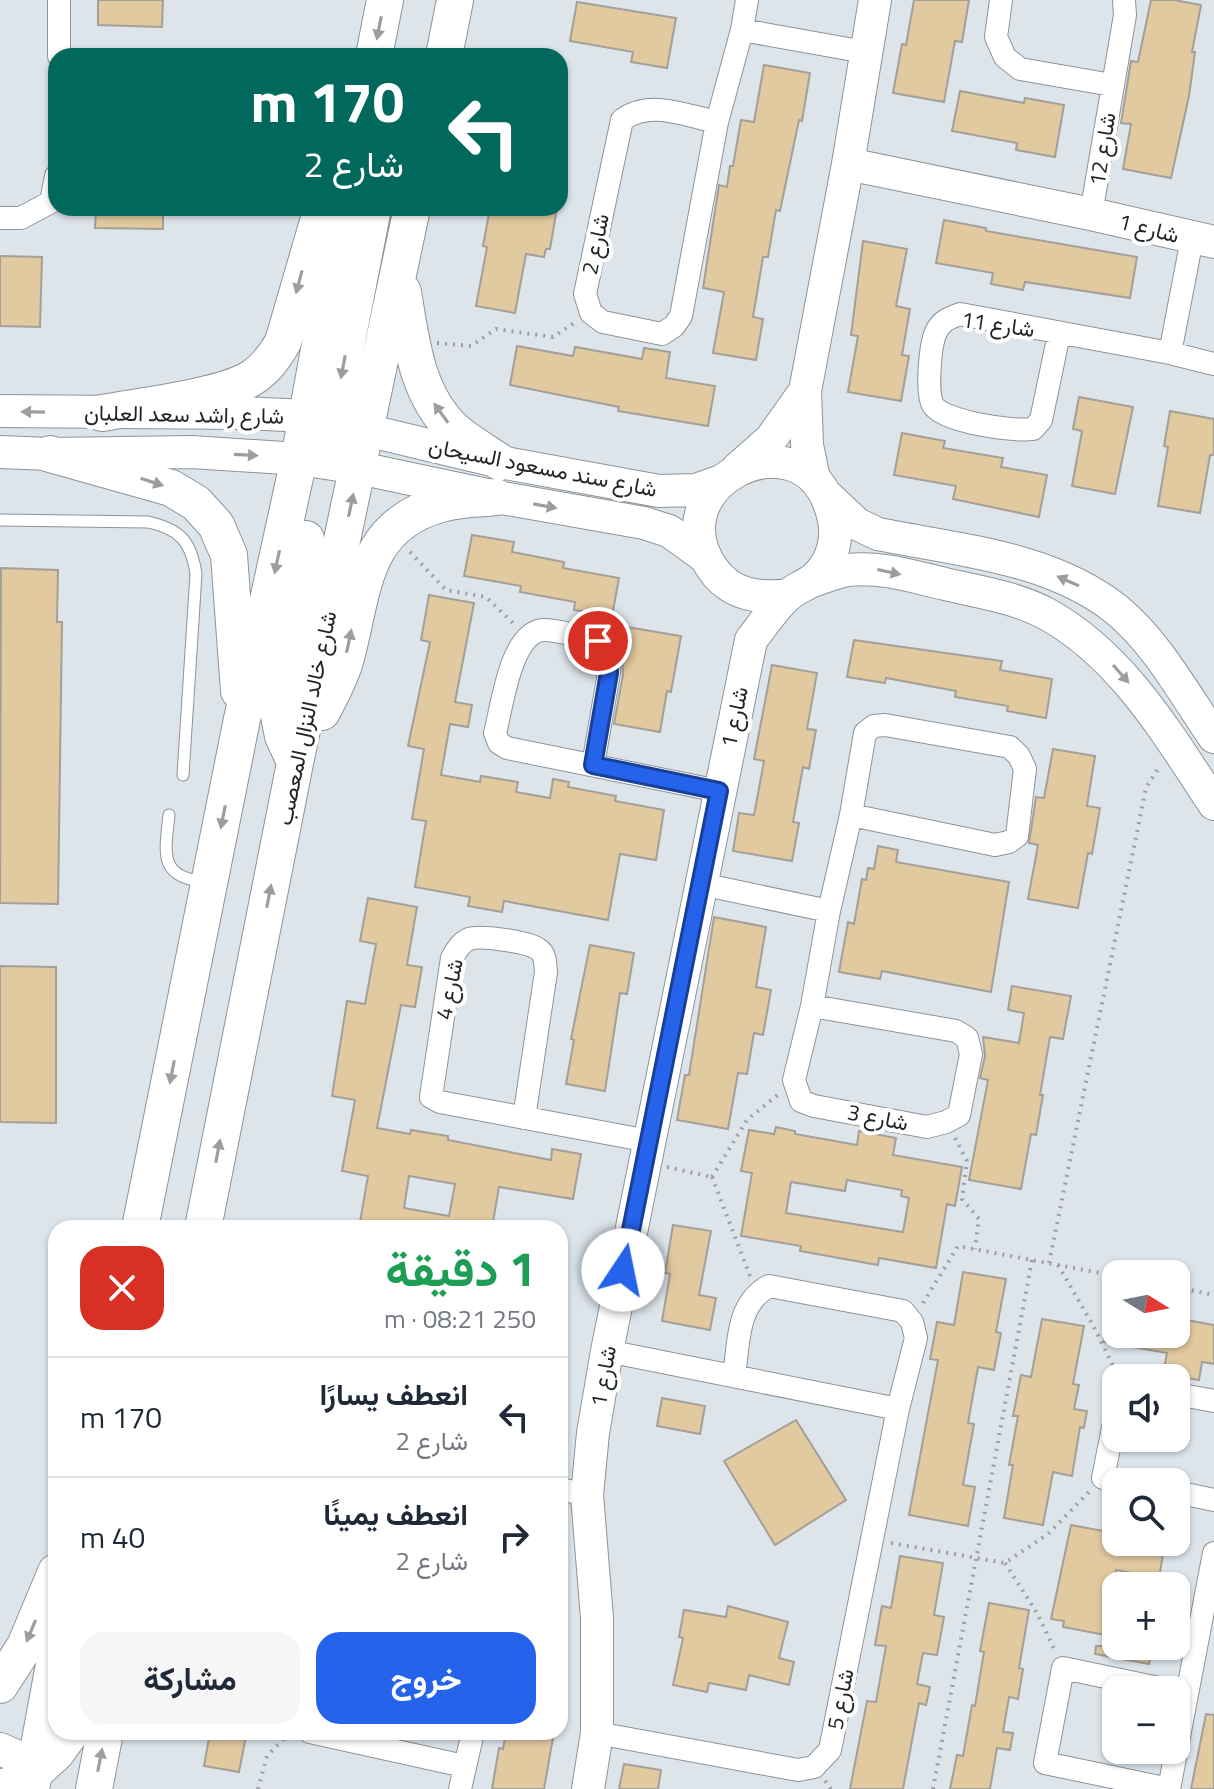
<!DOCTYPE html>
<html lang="ar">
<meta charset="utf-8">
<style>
:root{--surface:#fff;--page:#f6f6f7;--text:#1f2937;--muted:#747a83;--line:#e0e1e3;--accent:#2563eb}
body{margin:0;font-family:"Titillium Web",Vazirmatn,sans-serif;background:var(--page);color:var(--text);direction:rtl;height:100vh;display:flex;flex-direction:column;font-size:30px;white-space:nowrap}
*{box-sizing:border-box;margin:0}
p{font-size:26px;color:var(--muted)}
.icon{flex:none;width:44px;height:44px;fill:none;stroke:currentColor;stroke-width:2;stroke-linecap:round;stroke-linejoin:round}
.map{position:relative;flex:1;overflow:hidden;direction:ltr}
.details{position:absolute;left:48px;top:1220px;width:520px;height:520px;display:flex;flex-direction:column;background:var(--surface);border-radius:24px;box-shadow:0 2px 6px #0004;direction:rtl}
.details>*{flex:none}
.guide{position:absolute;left:48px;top:48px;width:520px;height:168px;border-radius:24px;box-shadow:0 2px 6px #0004;direction:rtl;background:#00695c;color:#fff;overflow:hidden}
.needle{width:52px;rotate:100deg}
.fabs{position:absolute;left:1102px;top:1260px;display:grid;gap:16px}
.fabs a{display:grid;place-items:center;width:88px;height:88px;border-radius:16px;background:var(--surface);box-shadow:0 2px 6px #0004;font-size:40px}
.pin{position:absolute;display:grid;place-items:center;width:68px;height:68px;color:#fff;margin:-34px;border:4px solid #fff;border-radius:50%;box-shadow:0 2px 8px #0007}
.me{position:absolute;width:88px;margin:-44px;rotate:11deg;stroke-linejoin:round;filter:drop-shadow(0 0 6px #0008)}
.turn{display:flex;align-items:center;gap:28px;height:168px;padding:0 32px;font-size:36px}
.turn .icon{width:104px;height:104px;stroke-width:2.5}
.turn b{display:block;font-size:56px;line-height:68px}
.round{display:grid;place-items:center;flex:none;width:84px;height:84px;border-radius:24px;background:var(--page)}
.head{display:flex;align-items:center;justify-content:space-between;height:136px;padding:0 32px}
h1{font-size:48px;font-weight:700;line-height:60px;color:#1e9e55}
.cta{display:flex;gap:16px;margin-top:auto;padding:16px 32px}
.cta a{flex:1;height:92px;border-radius:24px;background:var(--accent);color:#fff;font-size:32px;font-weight:700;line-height:92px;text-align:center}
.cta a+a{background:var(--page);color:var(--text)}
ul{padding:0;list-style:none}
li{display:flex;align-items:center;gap:24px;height:120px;padding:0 32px;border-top:2px solid var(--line)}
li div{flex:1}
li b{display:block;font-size:30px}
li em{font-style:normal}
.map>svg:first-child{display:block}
.building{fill:#e1c9a0;stroke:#a49f98;stroke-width:2;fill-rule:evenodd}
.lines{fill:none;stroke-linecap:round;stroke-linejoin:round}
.lane-casing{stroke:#8d949a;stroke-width:13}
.street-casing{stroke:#8d949a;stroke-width:24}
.secondary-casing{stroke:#8d949a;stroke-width:34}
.primary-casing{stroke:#8d949a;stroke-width:38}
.path{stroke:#999fa4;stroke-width:4;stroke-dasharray:2 6;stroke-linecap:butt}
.lane{stroke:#fff;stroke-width:11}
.street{stroke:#fff;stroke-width:22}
.secondary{stroke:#fff;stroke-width:32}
.primary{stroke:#fff;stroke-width:36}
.oneway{fill:#9c9d9e}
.route-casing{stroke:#184099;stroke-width:20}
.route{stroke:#2563eb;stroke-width:14}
.labels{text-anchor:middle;stroke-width:8;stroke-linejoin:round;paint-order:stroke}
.street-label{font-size:22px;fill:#222527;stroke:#fff}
</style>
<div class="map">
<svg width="1214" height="1789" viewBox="0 0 1214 1789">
<rect width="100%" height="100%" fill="#dde5eb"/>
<path class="building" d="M 98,0 L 163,0 L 162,27 L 98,25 Z
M 914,0 L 969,0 L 962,42 L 955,41 L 944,102 L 893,93 L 902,44 L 906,45 Z
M 1151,0 L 1174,0 L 1201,5 L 1192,52 L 1195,52 L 1189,96 L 1171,178 L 1123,169 L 1131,124 L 1121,123 L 1131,61 L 1138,62 Z
M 577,2 L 676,18 L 667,68 L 631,62 L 633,52 L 570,41 Z
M 764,65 L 810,73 L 802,121 L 799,120 L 780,211 L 776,210 L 768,257 L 763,257 L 753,317 L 763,319 L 756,360 L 713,353 L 724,292 L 703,288 L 719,185 L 727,187 L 730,166 L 733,166 L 741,120 L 754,122 Z
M 960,91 L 1024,103 L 1025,98 L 1064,105 L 1055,157 L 1016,150 L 1017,143 L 952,131 Z
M 96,208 L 163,208 L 163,229 L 95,228 Z
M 490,208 L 557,208 L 550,249 L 546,249 L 544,257 L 526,254 L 515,313 L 476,306 L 487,247 L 483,246 Z
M 944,220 L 986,228 L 986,231 L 1137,257 L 1130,298 L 1025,282 L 1023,290 L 991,284 L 993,273 L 936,263 Z
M 863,241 L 907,249 L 896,306 L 910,309 L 902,355 L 909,356 L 901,401 L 848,392 L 858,336 L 851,335 Z
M 0,256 L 42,257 L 40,327 L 0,326 Z
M 517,346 L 573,356 L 575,347 L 642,359 L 644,348 L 670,352 L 666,378 L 715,386 L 708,426 L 618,411 L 619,407 L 510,385 Z
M 1079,397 L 1133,407 L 1115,494 L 1072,486 L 1082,431 L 1073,429 Z
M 1170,411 L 1214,419 L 1214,455 L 1210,455 L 1200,513 L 1158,506 L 1168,447 L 1164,446 Z
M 902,433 L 945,441 L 943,448 L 1003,458 L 1001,467 L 1047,475 L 1039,517 L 953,499 L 956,486 L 894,475 Z
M 472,535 L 514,542 L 512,552 L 564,562 L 563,568 L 619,578 L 612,616 L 574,610 L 575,602 L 520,592 L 521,586 L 464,576 Z
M 1,568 L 58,570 L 57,622 L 62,622 L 58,904 L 0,903 Z
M 429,595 L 474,603 L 455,702 L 472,705 L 468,727 L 450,724 L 441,775 L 480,782 L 481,776 L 518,782 L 516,792 L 550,798 L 553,779 L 569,782 L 568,787 L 616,796 L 615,801 L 664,810 L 656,860 L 620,854 L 608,920 L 504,901 L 502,912 L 468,906 L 470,897 L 415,887 L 426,821 L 412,819 L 424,749 L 408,746 L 430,642 L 421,640 Z
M 627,627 L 681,636 L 671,692 L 667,691 L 660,732 L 614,724 L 623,675 L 622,653 Z
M 854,640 L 1002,661 L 1000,670 L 1052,679 L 1046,718 L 1007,711 L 1008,706 L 955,697 L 956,691 L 886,678 L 885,683 L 847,677 Z
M 772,665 L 817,673 L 807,729 L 816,730 L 809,769 L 803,767 L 793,822 L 799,823 L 792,861 L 733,851 L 739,813 L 754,815 L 764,761 L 754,759 Z
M 1053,749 L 1095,756 L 1087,806 L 1100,808 L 1092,854 L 1088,853 L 1078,908 L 1028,899 L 1038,845 L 1029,843 L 1036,797 L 1044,798 Z
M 878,846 L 898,850 L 896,862 L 1009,882 L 991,992 L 882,971 L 880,979 L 839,972 L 848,922 L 854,924 L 862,879 L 866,880 L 868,868 L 874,869 Z
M 368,898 L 417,907 L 407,965 L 422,967 L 415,1007 L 401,1005 L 377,1128 L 410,1134 L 411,1130 L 448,1136 L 448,1140 L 551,1160 L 552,1149 L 581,1154 L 573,1199 L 499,1187 L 492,1228 L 359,1228 L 368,1176 L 342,1171 L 355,1100 L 332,1096 L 347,1001 L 365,1004 L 376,944 L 360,941 ZM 409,1176 L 455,1184 L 449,1216 L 404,1208 Z
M 714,917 L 766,927 L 756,987 L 771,990 L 763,1035 L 754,1033 L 747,1074 L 738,1073 L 728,1129 L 677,1120 L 685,1075 L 689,1075 Z
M 590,945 L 634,953 L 627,994 L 620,993 L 605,1091 L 566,1084 L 574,1040 L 571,1039 Z
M 0,966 L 56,967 L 56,1123 L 0,1122 Z
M 1012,986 L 1071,996 L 1063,1039 L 1050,1037 L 1040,1095 L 1043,1095 L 1036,1135 L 1031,1134 L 1021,1189 L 969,1180 L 988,1080 L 980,1078 L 985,1056 L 983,1037 L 1019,1043 L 1024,1013 L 1008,1010 Z
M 776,1127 L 795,1131 L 795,1134 L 857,1145 L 859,1131 L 896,1138 L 893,1155 L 962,1167 L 955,1206 L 947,1204 L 936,1268 L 879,1258 L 878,1265 L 800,1251 L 801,1246 L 741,1236 L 752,1173 L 741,1171 L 749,1130 L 774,1134 ZM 847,1180 L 902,1190 L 901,1196 L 909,1198 L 903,1232 L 786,1213 L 791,1182 L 845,1191 Z
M 673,1225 L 711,1231 L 699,1295 L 716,1298 L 710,1330 L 662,1321 L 670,1274 L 665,1273 Z
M 963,1272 L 1006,1279 L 996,1332 L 1001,1333 L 994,1370 L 978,1367 L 968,1423 L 974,1424 L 963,1485 L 975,1487 L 968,1526 L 909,1515 L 938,1360 L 930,1359 L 937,1322 L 954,1325 Z
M 1176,1318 L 1214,1325 L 1214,1364 L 1202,1362 L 1199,1380 L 1163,1374 L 1167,1353 L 1104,1342 L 1105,1334 L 1176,1334 Z
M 1042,1319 L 1084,1326 L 1073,1384 L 1079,1385 L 1074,1409 L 1087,1411 L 1084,1428 L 1080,1427 L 1072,1476 L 1053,1472 L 1043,1525 L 1004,1518 L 1013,1465 L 1009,1465 L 1018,1416 L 1013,1416 L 1021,1375 L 1031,1377 Z
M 662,1398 L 705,1406 L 700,1434 L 657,1426 Z
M 796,1420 L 846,1500 L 775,1545 L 724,1461 Z
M 1071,1525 L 1114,1533 L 1112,1542 L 1165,1542 L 1159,1578 L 1116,1570 L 1116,1637 L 1063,1627 L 1064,1621 L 1051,1619 Z
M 900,1556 L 943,1563 L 934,1615 L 944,1617 L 937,1655 L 923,1653 L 917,1684 L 930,1687 L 926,1705 L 919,1703 L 903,1789 L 850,1789 L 867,1701 L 876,1702 L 886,1646 L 875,1645 L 882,1606 L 891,1608 Z
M 989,1603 L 1029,1610 L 1019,1668 L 1023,1669 L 1018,1699 L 1009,1697 L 1003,1732 L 1013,1733 L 1010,1750 L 997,1748 L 990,1789 L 950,1789 L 957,1755 L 963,1756 L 972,1705 L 975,1706 L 984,1652 L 980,1651 Z
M 728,1606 L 788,1622 L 779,1658 L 794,1662 L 789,1685 L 749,1675 L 746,1690 L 709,1683 L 707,1692 L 673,1685 L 683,1638 L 679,1637 L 684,1610 L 726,1617 Z
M 1096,1646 L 1153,1646 L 1149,1664 L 1095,1654 Z
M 1206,1714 L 1214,1715 L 1214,1789 L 1191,1789 Z
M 210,1732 L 246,1736 L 239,1772 L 204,1766 Z
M 506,1732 L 554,1732 L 544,1789 L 492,1789 L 499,1748 L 503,1749 Z
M 624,1764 L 661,1770 L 658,1789 L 619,1789 Z"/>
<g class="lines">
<defs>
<path id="lane" d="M 0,520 L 148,522 C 180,529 191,541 196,574 L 183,775
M 169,815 C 165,854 158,878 207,882"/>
<path id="street" d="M 59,0 L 59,56
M 1001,0 L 996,37 L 1005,57 L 1020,69 L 1112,85
M 742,30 L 865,52
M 717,122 C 686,116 650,99 622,120 L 585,294 L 591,313 L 603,322 L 662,334 L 674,326 L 681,316 L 717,122 L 742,30 L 747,0
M 1091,214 L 1125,15 L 1124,0
M 0,218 L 21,218 L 51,202 L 56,176
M 1059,334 L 1041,420 L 1033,429 C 1014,432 943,422 933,405 C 926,393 930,345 936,332 C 941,321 949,318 960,314 L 1170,353 L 1214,364
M 1170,353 L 1192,239
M 593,765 L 609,673 L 608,653 L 598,641 C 583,638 557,629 543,630 C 510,633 502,708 495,733 L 499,743 L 507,748 L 719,791
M 701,884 L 829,911
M 812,1006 L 956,1031 L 967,1038 L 971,1054 L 959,1115 L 946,1122 L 927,1127 L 814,1106 L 801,1101 L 794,1080 L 812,1006 L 829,911 L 851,815 L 865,733 L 874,726 L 885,725 L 1010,747 L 1019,756 L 1025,769 L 1017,836 L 1009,842 L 995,845 L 851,815
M 524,1118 L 546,972 C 545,963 546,954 538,949 C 528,942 481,935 469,939 C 461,942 456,951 452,958 L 431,1097 L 440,1102 L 649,1141
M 607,1351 L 898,1409
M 1176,1394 L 1214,1401
M 1116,1413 L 1103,1478 L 1122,1482
M 560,1489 L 587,1495
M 1176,1492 L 1214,1500
M 1168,1690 L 1063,1668 L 1045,1763 L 1169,1789 L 1214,1553
M 310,1732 L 464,1766
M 597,1733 L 798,1770 L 814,1767 L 830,1750 L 898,1409 L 916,1338 L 912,1322 L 903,1311 L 769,1286 C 736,1304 739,1343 734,1376
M 460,1789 L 473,1732"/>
<path id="secondary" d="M 848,164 L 1091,214 L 1214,242
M 0,411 L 245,413 L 307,416 L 500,462 L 659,491 L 696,490 L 721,481
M 0,452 L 50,454 L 192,452 L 299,459 L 359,468 L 496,497 L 644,523 L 669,531 L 705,557
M 737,469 L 771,439 L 805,391
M 814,479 L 807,445 L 805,391 L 848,164 L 875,0
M 826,495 L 857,524 L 878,534 C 958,550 1051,557 1117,610 C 1157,643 1185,695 1214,737
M 813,581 C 824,577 836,572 848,570 C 880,566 914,577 945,584 C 979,592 1014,597 1045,613 C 1121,654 1167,733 1214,804
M 0,1749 L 16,1756 L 34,1773 L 21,1780 L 0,1786
M 588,1789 L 597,1733 L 597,1618 L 587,1495 L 593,1433 L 607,1351 L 751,640 C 762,626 773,609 786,597 C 800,584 815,585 827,563 C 838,544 837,523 829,503 C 796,414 656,485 712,568 C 730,595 758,599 788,595"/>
<path id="primary" d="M 374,56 L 385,0
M 444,56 L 455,0
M 403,292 C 411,340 416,394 454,430 C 468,442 485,452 500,462
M 102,413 C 140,406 219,397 250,379 C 265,370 274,358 283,342 L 322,208
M 50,454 L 171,488 L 196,503 L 216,525 L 229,555 L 239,691
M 359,468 C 343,458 330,454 329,433 L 373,208
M 322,712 C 330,696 340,679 345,661 C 364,596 359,526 441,504 C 458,499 478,499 496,497
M 295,762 L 283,736 L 276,701 L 306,539
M 140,1228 L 242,719 L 299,459 L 345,208
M 203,1228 L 295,763 L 412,208
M 0,1685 L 25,1646 L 56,1572
M 34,1776 L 34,1773 L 56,1753 L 71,1732
M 31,1789 L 56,1654
M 94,1789 L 105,1732"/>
</defs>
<use href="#lane" class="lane-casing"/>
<use href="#street" class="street-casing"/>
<use href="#secondary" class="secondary-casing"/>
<use href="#primary" class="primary-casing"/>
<path class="path" d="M 437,343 L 471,346 L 496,329 L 553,337 L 574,323
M 410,552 L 446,590 L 486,597 L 514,624
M 955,1138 L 967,1161 L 962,1199 L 979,1219 L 975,1249
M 667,1167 L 712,1177
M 712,1177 L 747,1120 L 780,1093
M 712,1177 L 750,1276
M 1049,1263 L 1146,788 L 1159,767
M 1058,1265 L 1094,1327 L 1119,1378
M 1176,1287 L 1214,1295
M 923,1303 L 958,1246 L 1116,1276
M 891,1543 L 1005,1563 L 1048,1534 L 1090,1491
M 1005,1563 L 1037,1613 L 1055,1651
M 825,1781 L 831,1789
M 258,1789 L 267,1756 L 290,1732
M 933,1789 L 1032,1260"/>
<use href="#lane" class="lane"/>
<use href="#street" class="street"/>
<use href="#secondary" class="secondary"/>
<use href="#primary" class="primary"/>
</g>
<defs><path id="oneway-solid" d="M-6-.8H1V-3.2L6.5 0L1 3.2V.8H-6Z" transform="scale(2)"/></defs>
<g class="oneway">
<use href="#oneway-solid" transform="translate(379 28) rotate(101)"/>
<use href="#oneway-solid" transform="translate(299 282) rotate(105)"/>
<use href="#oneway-solid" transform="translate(343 367) rotate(101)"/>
<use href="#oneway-solid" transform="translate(33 412) rotate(-179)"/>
<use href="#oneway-solid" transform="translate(441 413) rotate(-126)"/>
<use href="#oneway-solid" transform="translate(246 455) rotate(3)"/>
<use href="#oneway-solid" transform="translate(152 482) rotate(18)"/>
<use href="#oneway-solid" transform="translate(351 505) rotate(-78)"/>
<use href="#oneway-solid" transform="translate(545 506) rotate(10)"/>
<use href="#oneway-solid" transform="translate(277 562) rotate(102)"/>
<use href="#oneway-solid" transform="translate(889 572) rotate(12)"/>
<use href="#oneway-solid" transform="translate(1068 581) rotate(-156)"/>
<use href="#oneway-solid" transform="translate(349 641) rotate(-78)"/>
<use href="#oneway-solid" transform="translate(1121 674) rotate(49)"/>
<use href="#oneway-solid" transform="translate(223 817) rotate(101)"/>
<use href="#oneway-solid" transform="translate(269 896) rotate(-79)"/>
<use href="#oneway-solid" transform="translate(172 1072) rotate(101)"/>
<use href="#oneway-solid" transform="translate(218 1151) rotate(-79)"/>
<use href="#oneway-solid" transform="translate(31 1631) rotate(113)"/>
<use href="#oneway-solid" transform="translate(100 1760) rotate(-79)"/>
</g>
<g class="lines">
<defs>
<path id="route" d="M 598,641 L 608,653 L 609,673 L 593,765 L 719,791 L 623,1270"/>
</defs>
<use href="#route" class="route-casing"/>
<use href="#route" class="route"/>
</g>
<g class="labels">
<g class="street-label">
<text transform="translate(1102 149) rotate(-81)" y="8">شارع 12</text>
<text transform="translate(1149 228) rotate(14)" y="8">شارع 1</text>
<text transform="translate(595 244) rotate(-78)" y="8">شارع 2</text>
<text transform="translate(998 324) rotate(8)" y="8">شارع 11</text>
<text transform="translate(184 414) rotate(1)" y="8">شارع راشد سعد العلبان</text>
<text transform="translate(543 467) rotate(11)" y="8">شارع سند مسعود السيحان</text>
<text transform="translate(734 717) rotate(-78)" y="8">شارع 1</text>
<text transform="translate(306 718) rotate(-78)" y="8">شارع خالد النزال المعصب</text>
<text transform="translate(449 989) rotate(-78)" y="8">شارع 4</text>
<text transform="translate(878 1117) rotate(11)" y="8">شارع 3</text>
<text transform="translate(603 1376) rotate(-80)" y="8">شارع 1</text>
<text transform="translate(840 1699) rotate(-79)" y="8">شارع 5</text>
</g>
</g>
</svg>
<div class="fabs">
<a><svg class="needle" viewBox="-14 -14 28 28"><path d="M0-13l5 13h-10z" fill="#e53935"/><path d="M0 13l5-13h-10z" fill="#747a83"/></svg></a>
<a><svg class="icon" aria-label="sound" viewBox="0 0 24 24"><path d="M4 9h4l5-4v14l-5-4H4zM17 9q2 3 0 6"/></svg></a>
<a><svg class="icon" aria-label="search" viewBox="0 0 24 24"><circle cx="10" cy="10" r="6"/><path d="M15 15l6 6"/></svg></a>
<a>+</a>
<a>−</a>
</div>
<div class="pin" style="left:598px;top:641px;background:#d93025"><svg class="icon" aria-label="arrive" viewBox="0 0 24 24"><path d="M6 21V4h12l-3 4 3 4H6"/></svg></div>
<svg class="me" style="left:623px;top:1270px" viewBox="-20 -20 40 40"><circle r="19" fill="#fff"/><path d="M0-13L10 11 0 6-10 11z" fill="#2563eb"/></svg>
<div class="guide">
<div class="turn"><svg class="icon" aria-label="left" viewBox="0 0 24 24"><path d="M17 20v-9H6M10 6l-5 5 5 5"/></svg><div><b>170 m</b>شارع 2</div></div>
</div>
<section class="details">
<div class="head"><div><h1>1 دقيقة</h1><p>250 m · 08:21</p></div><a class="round" style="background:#d93025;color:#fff"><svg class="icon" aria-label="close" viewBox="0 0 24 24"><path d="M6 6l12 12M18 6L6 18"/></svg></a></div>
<ul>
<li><svg class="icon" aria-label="left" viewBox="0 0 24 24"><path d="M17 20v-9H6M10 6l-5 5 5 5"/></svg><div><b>انعطف يسارًا</b><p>شارع 2</p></div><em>170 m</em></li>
<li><svg class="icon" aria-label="right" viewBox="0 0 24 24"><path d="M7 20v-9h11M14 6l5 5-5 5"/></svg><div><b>انعطف يمينًا</b><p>شارع 2</p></div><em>40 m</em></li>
</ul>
<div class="cta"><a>خروج</a><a>مشاركة</a></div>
</section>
</div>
